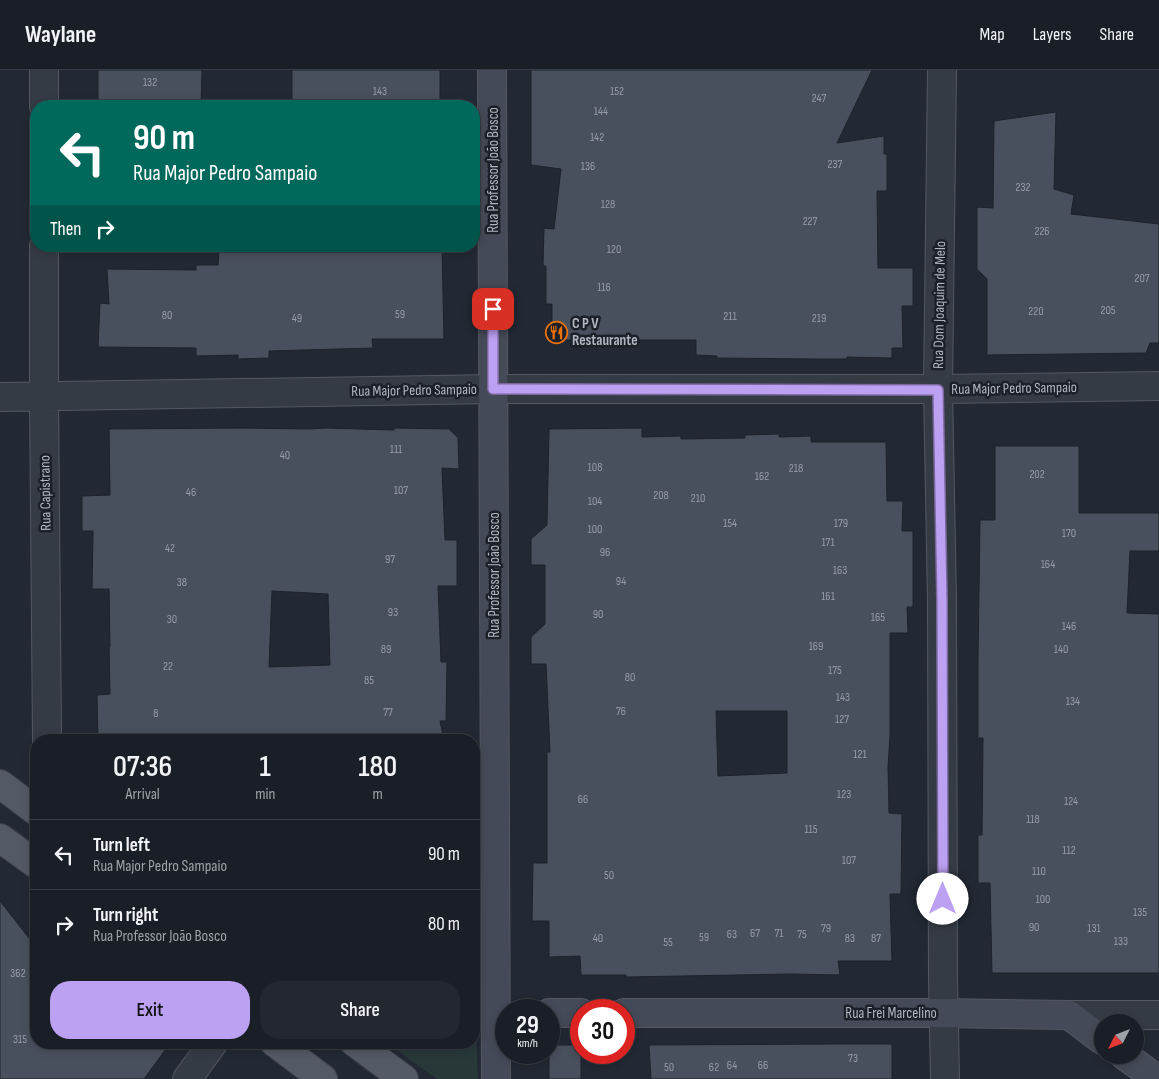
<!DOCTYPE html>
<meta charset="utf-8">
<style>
:root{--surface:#1a1f27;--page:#23272f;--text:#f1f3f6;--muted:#9fa2a7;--line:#383d44;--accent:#bca0f2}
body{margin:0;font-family:"Sofia Sans Condensed",sans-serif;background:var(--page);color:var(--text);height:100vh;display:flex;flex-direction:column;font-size:19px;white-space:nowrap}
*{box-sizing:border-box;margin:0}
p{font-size:16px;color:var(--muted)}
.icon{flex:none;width:28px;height:28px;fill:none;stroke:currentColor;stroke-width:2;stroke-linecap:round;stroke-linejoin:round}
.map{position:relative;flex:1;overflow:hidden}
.panel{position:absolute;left:30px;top:664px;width:450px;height:315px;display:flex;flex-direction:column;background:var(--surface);border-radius:20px;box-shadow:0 2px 8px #0003,0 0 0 1px var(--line)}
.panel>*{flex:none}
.guide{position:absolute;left:30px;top:30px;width:450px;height:152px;border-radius:20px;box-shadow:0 2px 8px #0003,0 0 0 1px var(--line);background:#00695c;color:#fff;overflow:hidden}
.needle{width:32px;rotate:228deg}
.tools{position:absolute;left:1094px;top:944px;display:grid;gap:10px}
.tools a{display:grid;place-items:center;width:50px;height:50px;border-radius:50%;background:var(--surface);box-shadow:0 2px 8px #0003,0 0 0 1px var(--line);font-size:25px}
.speed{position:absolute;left:495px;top:929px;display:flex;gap:10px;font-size:25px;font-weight:700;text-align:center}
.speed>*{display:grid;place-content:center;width:65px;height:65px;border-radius:50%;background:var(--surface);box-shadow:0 2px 8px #0003,0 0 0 1px var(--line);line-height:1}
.speed small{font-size:12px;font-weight:400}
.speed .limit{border:8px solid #d22;background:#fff;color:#111}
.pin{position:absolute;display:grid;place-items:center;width:42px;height:42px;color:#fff;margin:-21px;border-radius:10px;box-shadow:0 2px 8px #0006}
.me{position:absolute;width:55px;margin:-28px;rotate:0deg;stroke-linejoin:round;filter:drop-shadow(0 0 4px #0008)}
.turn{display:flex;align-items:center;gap:18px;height:105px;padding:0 20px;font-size:22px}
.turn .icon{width:65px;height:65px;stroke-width:2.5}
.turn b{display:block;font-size:35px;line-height:42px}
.then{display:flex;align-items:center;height:48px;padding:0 20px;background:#0003;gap:10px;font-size:19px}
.eta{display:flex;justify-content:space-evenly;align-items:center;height:85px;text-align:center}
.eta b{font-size:30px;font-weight:600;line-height:35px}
.cta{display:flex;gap:10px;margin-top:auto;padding:10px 20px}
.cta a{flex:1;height:58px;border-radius:20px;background:var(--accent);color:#111;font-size:20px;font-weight:600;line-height:58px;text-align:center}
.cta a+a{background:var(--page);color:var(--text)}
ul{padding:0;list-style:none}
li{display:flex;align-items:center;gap:15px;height:70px;padding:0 20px;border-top:1px solid var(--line)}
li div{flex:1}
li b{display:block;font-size:19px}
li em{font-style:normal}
header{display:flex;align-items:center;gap:30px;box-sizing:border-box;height:70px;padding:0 25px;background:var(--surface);border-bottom:1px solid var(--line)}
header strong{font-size:24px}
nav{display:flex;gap:28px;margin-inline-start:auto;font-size:18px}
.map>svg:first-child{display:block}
.green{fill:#283839}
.building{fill:#49505d;stroke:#1d222b;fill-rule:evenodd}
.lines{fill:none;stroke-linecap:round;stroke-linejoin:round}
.street-casing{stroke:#535862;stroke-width:30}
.secondary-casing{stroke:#535862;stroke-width:30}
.primary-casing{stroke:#3f444e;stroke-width:30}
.street{stroke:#353b45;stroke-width:28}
.secondary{stroke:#444a57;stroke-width:28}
.primary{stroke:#535a65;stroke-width:28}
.route-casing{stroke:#7a689d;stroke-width:12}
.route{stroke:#bca0f2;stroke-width:9}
.labels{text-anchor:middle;stroke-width:5;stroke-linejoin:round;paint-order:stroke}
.number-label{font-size:12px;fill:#969ca8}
.street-label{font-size:15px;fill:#b0b5c1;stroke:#1b2029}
.poi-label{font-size:15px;font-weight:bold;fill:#b0b5c1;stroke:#1b2029;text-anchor:start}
</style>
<header>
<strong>Waylane</strong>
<nav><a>Map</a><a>Layers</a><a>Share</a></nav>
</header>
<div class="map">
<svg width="1159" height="1009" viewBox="0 0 1159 1009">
<rect width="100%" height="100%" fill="#222934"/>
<path class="green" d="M 474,919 L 478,1009 L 437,1009 L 387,973 L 474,972 Z"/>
<path class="building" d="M 98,0 L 202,0 L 201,36 L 98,36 Z
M 292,0 L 440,0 L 440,32 L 438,33 L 438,36 L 292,36 Z
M 531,0 L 872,0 L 837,73 L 884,66 L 884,84 L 887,84 L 887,121 L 877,121 L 878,198 L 913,198 L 913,236 L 902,236 L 903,278 L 892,278 L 892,288 L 847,287 L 847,289 L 816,289 L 717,288 L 717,286 L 696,285 L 696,270 L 552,270 L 552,234 L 546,234 L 546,196 L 543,196 L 544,158 L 554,159 L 561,99 L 531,95 Z
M 1056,42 L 1054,119 L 1074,125 L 1071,144 L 1159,154 L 1159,273 L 1150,273 L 1146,283 L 987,285 L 987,209 L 977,199 L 977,137 L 993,138 L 994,51 Z
M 219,176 L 442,176 L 444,269 L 372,269 L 373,278 L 269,281 L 269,288 L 238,289 L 238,285 L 196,286 L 196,278 L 98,277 L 100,233 L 109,234 L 107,199 L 196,200 L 196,195 L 218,195 Z
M 241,358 L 310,359 L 325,358 L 394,360 L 394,358 L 449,359 L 458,368 L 459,399 L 442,398 L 445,470 L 457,470 L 457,516 L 438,516 L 441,592 L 447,592 L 446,651 L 440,651 L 444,670 L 389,670 L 389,667 L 313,668 L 271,669 L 271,670 L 98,670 L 97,625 L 110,624 L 109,577 L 110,577 L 109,519 L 92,519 L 93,461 L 82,461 L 82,426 L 110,425 L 109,359 ZM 272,521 L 328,524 L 330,595 L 269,597 Z
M 642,358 L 642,367 L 681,366 L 681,369 L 745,368 L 745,365 L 779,364 L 779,367 L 811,366 L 811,372 L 886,372 L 887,431 L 903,431 L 902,461 L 913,461 L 913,537 L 907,537 L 908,563 L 890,563 L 890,666 L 888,697 L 889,743 L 902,744 L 901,824 L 890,824 L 892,891 L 838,891 L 840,905 L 791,904 L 626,907 L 626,905 L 581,905 L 580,886 L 549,887 L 549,851 L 532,851 L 533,793 L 547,793 L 547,682 L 550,682 L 546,594 L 531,594 L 531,567 L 545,554 L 545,495 L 531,495 L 531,469 L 547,455 L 549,359 ZM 716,641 L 787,641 L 787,703 L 718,706 Z
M 995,376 L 1079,376 L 1079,443 L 1159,443 L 1159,481 L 1130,481 L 1127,543 L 1159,544 L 1159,903 L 992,903 L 990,813 L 978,813 L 978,765 L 982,765 L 983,668 L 978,668 L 978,588 L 980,450 L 995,450 Z
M 0,831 L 36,877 L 36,972 L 171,972 L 144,1009 L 0,1009 Z
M 833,974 L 892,974 L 892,1009 L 651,1009 L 649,975 Z
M 549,975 L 581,975 L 581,1009 L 549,1009 Z"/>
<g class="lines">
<defs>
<path id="street" d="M 44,0 L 44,36
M 942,0 L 938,319 L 942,531 L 943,908 L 945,1009
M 44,176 L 44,327 L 47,670
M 0,327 L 493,319 L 938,319 L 1159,316
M 1069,945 L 1159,945
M 187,1009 L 214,972"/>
<path id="secondary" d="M 492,0 L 496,1009
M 549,943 L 581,943
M 624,943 L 943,943 L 1069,945 L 1102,970
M 1124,985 L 1157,1009"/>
<path id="primary" d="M 0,714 L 36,741
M 0,768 L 36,794
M 274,972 L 323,1009
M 354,972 L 404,1009"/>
</defs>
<use href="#street" class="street-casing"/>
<use href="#secondary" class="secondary-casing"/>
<use href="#primary" class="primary-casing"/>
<use href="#street" class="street"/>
<use href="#secondary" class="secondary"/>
<use href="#primary" class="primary"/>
</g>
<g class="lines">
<defs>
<path id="route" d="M 493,239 L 493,319 L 938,320 L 942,530 L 943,829"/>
</defs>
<use href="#route" class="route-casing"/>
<use href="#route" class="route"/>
</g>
<defs>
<symbol id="restaurant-ring" viewBox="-11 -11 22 22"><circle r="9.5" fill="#1b2029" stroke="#e8710a" stroke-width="1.5"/><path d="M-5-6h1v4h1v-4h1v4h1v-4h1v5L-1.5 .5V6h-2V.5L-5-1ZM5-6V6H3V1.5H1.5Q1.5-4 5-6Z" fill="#e8710a"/></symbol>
</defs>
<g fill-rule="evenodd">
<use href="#restaurant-ring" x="544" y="250" width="25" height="25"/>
</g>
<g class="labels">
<g class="number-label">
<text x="150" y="16">132</text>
<text x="380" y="25">143</text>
<text x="617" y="25">152</text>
<text x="819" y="32">247</text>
<text x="601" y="45">144</text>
<text x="597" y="71">142</text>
<text x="835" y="98">237</text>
<text x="588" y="100">136</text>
<text x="1023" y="121">232</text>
<text x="608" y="138">128</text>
<text x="810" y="155">227</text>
<text x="1042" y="165">226</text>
<text x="614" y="183">120</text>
<text x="1142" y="212">207</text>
<text x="604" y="221">116</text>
<text x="1108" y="244">205</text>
<text x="1036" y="245">220</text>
<text x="400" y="248">59</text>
<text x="167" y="249">80</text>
<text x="730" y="250">211</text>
<text x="297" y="252">49</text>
<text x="819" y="252">219</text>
<text x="396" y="383">111</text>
<text x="285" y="389">40</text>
<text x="595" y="401">108</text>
<text x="796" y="402">218</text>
<text x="1037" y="408">202</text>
<text x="762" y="410">162</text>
<text x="401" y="424">107</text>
<text x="191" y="426">46</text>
<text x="661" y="429">208</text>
<text x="698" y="432">210</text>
<text x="595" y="435">104</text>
<text x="730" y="457">154</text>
<text x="841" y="457">179</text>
<text x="595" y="463">100</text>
<text x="1069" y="467">170</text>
<text x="828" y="476">171</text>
<text x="170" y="482">42</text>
<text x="605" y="486">96</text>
<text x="390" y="493">97</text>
<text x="1048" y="498">164</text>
<text x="840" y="504">163</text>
<text x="621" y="515">94</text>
<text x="182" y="516">38</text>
<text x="828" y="530">161</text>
<text x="393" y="546">93</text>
<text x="598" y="548">90</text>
<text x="878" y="551">165</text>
<text x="172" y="553">30</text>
<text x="1069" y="560">146</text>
<text x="816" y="580">169</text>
<text x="386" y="583">89</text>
<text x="1061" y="583">140</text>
<text x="168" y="600">22</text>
<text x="835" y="604">175</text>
<text x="630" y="611">80</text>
<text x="369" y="614">85</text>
<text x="843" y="631">143</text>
<text x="1073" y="635">134</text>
<text x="621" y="645">76</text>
<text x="388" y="646">77</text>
<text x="156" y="647">8</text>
<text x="842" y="653">127</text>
<text x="860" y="688">121</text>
<text x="844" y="728">123</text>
<text x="583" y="733">66</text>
<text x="1071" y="735">124</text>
<text x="1033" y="753">118</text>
<text x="811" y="763">115</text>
<text x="1069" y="784">112</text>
<text x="849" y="794">107</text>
<text x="1039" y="805">110</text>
<text x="609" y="809">50</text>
<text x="1043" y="833">100</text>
<text x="1140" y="846">135</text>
<text x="1034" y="861">90</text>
<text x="826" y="862">79</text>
<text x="1094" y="862">131</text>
<text x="755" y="867">67</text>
<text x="779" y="867">71</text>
<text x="732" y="868">63</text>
<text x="802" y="868">75</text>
<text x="704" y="871">59</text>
<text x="598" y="872">40</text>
<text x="850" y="872">83</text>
<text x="876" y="872">87</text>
<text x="1121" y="875">133</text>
<text x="668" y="876">55</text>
<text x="18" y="907">362</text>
<text x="20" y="973">315</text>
<text x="853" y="992">73</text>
<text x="732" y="999">64</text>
<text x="763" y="999">66</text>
<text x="669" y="1001">50</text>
<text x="714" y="1001">62</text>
</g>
<g class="street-label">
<text transform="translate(493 100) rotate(-90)" y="5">Rua Professor João Bosco</text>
<text transform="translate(939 235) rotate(-89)" y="5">Rua Dom Joaquim de Melo</text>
<text transform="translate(1014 318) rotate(-1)" y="5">Rua Major Pedro Sampaio</text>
<text transform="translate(414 320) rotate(-1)" y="5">Rua Major Pedro Sampaio</text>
<text transform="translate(45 423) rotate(-91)" y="5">Rua Capistrano</text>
<text transform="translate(494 505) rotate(-90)" y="5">Rua Professor João Bosco</text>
<text x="891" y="948">Rua Frei Marcelino</text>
</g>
<g class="poi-label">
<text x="572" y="258">C P V<tspan x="572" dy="17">Restaurante</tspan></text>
</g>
</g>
</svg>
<div class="tools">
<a><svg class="needle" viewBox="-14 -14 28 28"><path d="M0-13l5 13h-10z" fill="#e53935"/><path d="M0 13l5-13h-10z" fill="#9fa2a7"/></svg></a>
</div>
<div class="speed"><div>29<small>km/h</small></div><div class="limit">30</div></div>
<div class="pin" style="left:493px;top:239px;background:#d93025"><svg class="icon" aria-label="arrive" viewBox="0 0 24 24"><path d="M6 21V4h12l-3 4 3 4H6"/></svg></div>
<svg class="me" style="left:943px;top:829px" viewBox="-20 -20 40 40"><circle r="19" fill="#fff"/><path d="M0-13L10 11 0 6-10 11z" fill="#bca0f2"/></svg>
<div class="guide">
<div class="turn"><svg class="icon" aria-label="left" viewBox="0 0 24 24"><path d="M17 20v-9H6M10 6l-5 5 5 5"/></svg><div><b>90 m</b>Rua Major Pedro Sampaio</div></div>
<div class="then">Then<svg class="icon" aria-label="right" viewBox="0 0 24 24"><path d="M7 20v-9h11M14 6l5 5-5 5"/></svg></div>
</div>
<section class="panel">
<div class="eta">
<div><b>07:36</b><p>Arrival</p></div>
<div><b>1</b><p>min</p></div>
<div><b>180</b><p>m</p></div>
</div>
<ul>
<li><svg class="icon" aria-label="left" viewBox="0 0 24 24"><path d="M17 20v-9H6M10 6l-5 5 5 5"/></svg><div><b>Turn left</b><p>Rua Major Pedro Sampaio</p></div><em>90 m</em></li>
<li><svg class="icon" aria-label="right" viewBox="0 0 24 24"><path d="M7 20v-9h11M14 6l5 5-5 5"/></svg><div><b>Turn right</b><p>Rua Professor João Bosco</p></div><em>80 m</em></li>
</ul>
<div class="cta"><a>Exit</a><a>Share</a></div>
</section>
</div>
